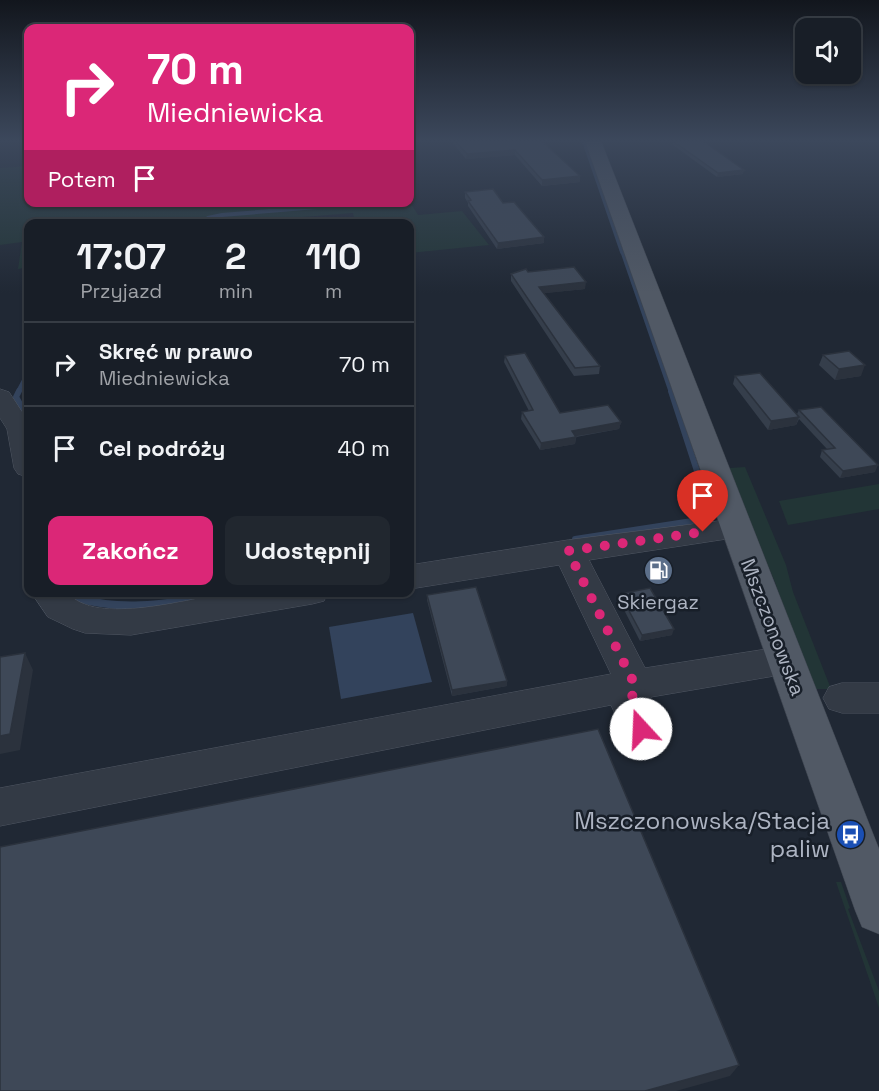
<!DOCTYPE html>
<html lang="pl">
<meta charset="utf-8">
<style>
:root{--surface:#181e27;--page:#21272f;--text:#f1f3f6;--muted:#9fa2a7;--line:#363c44;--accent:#db2777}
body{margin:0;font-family:"Space Grotesk",sans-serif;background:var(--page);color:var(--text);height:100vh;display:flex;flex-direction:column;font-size:22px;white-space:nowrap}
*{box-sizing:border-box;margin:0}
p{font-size:20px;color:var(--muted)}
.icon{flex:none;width:33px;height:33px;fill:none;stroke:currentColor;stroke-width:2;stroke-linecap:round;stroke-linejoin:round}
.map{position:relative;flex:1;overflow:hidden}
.sheet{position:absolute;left:24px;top:219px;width:390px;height:378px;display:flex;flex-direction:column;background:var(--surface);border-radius:12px;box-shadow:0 2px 4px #0004,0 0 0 2px var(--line)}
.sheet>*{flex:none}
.top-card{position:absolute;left:24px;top:24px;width:390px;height:183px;border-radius:12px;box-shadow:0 2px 4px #0004,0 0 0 2px var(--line);background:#db2777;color:#fff;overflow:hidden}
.buttons{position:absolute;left:795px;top:18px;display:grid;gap:12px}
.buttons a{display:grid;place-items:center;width:66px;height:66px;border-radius:12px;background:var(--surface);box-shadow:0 2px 4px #0004,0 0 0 2px var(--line);font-size:30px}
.pin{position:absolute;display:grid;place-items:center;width:51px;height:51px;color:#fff;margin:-62px -26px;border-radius:50% 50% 50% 0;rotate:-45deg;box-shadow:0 0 6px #0007}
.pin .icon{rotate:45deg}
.me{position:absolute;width:66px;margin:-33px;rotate:340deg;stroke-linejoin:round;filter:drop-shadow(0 0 4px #0008)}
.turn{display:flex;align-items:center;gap:21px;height:126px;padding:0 24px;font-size:27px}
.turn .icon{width:78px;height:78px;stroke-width:2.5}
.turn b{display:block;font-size:42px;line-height:51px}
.then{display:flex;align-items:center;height:57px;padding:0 24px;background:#0003;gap:12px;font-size:22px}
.eta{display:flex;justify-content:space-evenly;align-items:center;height:102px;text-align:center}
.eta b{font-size:36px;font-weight:700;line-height:42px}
.button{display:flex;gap:12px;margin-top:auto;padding:12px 24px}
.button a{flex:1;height:69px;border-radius:12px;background:var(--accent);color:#fff;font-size:24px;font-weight:700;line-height:69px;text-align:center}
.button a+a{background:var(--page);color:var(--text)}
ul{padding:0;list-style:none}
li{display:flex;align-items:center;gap:18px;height:84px;padding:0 24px;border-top:2px solid var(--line)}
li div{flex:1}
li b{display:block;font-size:22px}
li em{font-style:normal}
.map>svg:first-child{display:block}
.green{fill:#223536}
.water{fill:#33435c}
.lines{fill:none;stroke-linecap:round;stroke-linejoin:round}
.stream-far3{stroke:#33435c;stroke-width:4}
.stream-far2{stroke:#33435c;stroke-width:4.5}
.stream-far1{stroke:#33435c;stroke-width:6}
.stream{stroke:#33435c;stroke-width:8}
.minor-casing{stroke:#505763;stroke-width:1}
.major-casing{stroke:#3c434e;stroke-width:1}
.minor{fill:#333a45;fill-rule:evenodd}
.major{fill:#515965;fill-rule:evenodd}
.wall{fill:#353e4b}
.shaded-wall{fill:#2b323d}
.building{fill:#3e4857;stroke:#2b323d;stroke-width:1.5}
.route{stroke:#db2777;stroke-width:10;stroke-dasharray:0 18}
.labels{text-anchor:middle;stroke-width:5;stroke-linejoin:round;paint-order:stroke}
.poi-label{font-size:20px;fill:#adb4c2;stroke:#181f29}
.street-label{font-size:20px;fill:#adb4c2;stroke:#181f29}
.near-poi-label{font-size:24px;fill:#adb4c2;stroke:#181f29;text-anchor:end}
</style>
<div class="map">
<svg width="879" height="1091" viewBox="0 0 879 1091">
<rect width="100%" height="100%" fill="#202834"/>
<path class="green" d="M 28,166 L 28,202 L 410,202 L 418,215 L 462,211 L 489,245 L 410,253 L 410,224 L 319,223 L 355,221 L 353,213 L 217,224 L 28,224 L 28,267 L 18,269 L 22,242 L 0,245 L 0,168 Z
M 745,467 L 786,565 L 793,592 L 831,689 L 810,689 L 775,582 L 727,470 L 730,468 Z
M 879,484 L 879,509 L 788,525 L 779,501 Z
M 836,882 L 841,882 L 850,908 L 848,909 L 879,991 L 879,1008 Z"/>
<path class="water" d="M 413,613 L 432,682 L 341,699 L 329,627 Z"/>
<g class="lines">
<path class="stream-far3" d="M 584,141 L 622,252
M 202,224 L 208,218 L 222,215 L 377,202"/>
<path class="stream-far2" d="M 622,250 L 671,392
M 18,392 L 28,373"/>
<path class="stream-far1" d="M 19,391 L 16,397 L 28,418
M 575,539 L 692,521 L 706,515 L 709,508 L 671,391"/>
<path class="stream" d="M 71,592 L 74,597 C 116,610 153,606 196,599"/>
<defs>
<path id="minor" d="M 0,389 L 9,392 L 28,421 L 28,477 L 18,474 L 14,468 L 7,429 L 0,418 Z
M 735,519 L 746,522 L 750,529 L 746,536 L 589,560 L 645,668 L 786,646 L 799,650 L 804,660 L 799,670 L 786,674 L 651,697 L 649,705 L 660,729 L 655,741 L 641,745 L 627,741 L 611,705 L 0,826 L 0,788 L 611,674 L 559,565 L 410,589 L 410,565 L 568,540 Z
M 31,592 L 67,592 C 96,628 191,597 231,593 C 263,589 297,592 328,592 L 324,601 L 312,604 L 131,635 L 85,633 L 73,629 L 48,617 Z
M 842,683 L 879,683 L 879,713 L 842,713 L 829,709 L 823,698 L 829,687 Z"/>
<path id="major" d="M 585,141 L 601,141 L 879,849 L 879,934 L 862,927 L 855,910 Z"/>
</defs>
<use href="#minor" class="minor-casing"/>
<use href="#major" class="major-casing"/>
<use href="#minor" class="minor"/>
<use href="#major" class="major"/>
</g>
<path class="wall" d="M 451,141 L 542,141 L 580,176 L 580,182 L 542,186 L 515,155 L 466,159 Z
M 673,141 L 743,174 L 717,177 L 673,145 Z
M 465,192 L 503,203 L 544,243 L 497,249 L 468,206 L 468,203 L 465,198 Z
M 528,272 L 585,289 L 544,293 L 600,366 L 599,374 L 574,376 L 511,281 L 511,274 Z
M 823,355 L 861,376 L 835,380 L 819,365 Z
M 505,356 L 560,413 L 621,422 L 619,429 L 576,437 L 575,444 L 540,450 L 521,419 L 522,412 L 529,411 L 504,362 Z
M 735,376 L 797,414 L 799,410 L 875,472 L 840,478 L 820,457 L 822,450 L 827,449 L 799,419 L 796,425 L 768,430 L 733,384 Z
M 620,594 L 672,635 L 640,641 L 619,600 Z
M 427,595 L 507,686 L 452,696 L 427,600 Z"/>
<path class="shaded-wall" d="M 515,150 L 515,155 L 466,159 L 467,154 Z
M 744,170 L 743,174 L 717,177 L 718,173 Z
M 580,176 L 580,182 L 542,186 L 542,180 Z
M 544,237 L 544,243 L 497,249 L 498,243 Z
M 586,282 L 585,289 L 538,294 L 539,287 Z
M 865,365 L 861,376 L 835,380 L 839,369 Z
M 799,417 L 796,425 L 768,430 L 771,421 Z
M 621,422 L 619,429 L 571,437 L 572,431 Z
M 576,437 L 575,444 L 540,450 L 541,443 Z
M 878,465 L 875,472 L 840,478 L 843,471 Z
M 674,629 L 672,635 L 640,641 L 642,635 Z
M 25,653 L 33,670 L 20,750 L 0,754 L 0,736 Z
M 507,681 L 507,686 L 452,696 L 452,690 Z
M 739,1065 L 730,1076 L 676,1091 L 645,1091 Z"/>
<path class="building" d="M 455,141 L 542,141 L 580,176 L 542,180 L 515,150 L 467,154 Z
M 673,141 L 703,141 L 744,170 L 718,173 Z
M 493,189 L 503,203 L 514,202 L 544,237 L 498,243 L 468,201 L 471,200 L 465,192 Z
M 574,267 L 586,282 L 539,287 L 600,366 L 575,368 L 511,274 L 526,269 L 528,272 Z
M 849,351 L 865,365 L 839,369 L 823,355 Z
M 525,353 L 560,413 L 608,405 L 621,422 L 572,431 L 576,437 L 541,443 L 522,412 L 533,410 L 505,356 Z
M 760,373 L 799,417 L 771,421 L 735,376 Z
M 821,407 L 878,465 L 843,471 L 822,450 L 835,448 L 799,410 Z
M 476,587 L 507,681 L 452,690 L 427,595 Z
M 650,588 L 674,629 L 642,635 L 620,594 Z
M 25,653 L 10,734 L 0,736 L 0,657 Z
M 598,729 L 739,1065 L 645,1091 L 0,1091 L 0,847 Z"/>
<linearGradient id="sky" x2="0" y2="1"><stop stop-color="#12161d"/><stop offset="0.48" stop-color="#3c485c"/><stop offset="1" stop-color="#3c485c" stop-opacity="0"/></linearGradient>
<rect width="879" height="293" fill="url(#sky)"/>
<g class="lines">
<path class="route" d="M 641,729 L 630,705 L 635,685 L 568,551 L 703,532"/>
</g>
<defs>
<symbol id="fuel-disc" viewBox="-11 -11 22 22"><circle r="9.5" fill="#5c6f8a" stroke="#181f29"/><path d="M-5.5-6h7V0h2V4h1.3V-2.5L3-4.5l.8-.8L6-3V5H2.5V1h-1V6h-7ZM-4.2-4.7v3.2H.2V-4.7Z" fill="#fff"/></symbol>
<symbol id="bus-disc" viewBox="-11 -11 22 22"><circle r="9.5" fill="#1a4fb4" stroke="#181f29"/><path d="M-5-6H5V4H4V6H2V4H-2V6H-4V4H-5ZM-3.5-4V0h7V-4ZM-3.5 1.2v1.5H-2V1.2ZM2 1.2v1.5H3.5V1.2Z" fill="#fff"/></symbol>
</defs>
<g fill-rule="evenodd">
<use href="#fuel-disc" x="642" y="554" width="33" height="33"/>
<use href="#bus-disc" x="834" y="818" width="33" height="33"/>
</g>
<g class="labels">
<g class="poi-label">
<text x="658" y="609">Skiergaz</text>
</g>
<g class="street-label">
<text transform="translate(773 627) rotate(69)" y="7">Mszczonowska</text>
</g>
<g class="near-poi-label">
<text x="830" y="829">Mszczonowska/Stacja<tspan x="830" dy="28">paliw</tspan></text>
</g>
</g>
</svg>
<div class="buttons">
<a><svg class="icon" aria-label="sound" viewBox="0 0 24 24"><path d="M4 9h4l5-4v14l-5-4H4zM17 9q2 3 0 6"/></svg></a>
</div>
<div class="pin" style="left:703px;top:532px;background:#d93025"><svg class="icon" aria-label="arrive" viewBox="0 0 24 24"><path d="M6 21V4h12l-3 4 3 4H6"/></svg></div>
<svg class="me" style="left:641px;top:729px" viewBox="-20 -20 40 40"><circle r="19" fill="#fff"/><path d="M0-13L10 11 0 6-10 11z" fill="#db2777"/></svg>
<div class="top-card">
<div class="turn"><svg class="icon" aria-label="right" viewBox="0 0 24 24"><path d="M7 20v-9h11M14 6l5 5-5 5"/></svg><div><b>70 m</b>Miedniewicka</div></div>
<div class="then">Potem<svg class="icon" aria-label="arrive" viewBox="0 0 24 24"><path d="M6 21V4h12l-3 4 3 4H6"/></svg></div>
</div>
<section class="sheet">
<div class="eta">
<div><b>17:07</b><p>Przyjazd</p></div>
<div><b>2</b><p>min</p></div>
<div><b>110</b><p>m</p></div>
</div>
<ul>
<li><svg class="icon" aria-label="right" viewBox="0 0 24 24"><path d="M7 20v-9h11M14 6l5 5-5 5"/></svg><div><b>Skręć w prawo</b><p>Miedniewicka</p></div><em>70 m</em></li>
<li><svg class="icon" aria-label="arrive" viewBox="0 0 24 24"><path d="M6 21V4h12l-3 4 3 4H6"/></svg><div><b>Cel podróży</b></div><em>40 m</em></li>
</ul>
<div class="button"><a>Zakończ</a><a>Udostępnij</a></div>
</section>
</div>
